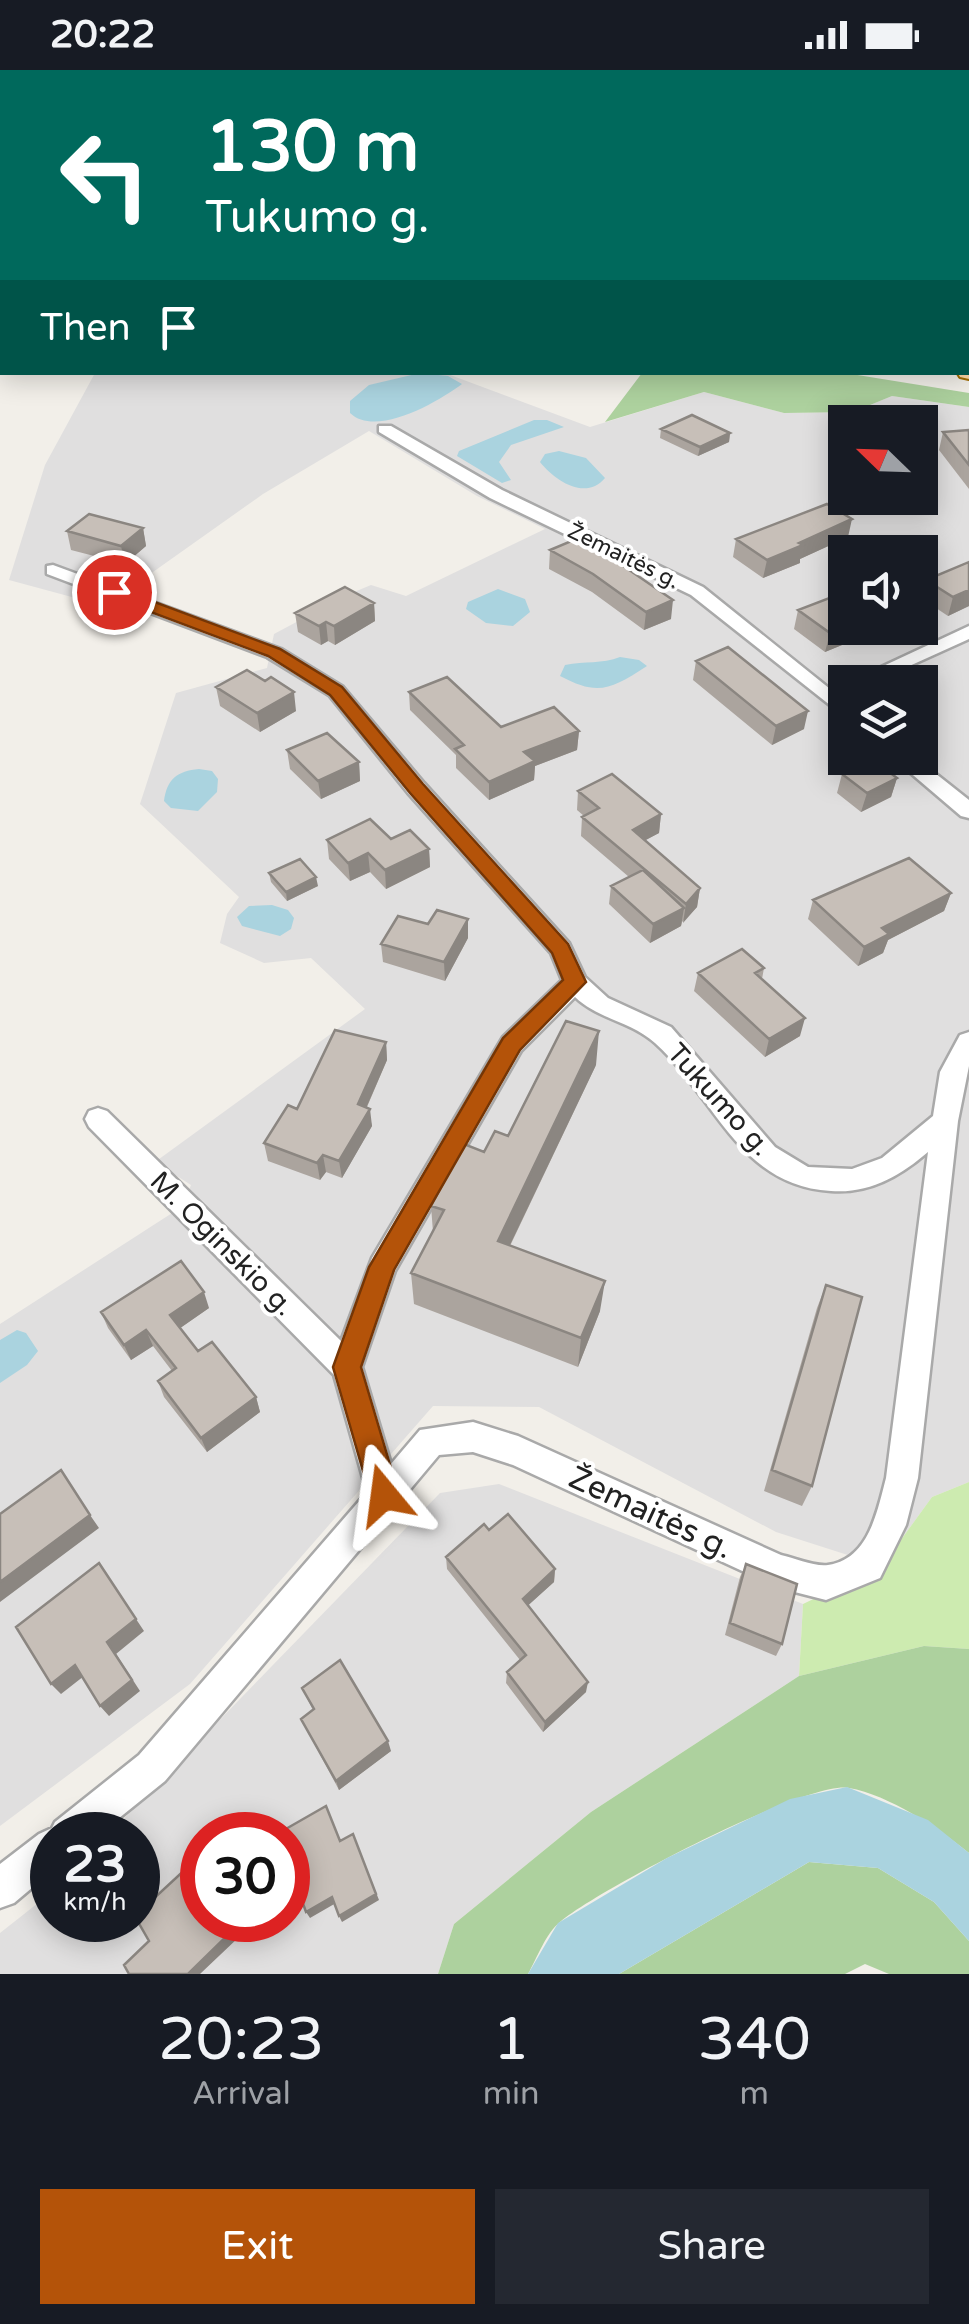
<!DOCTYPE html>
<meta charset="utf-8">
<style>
:root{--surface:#171b24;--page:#242831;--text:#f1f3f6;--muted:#9ea1a6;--accent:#b45309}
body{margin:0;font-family:"Varela Round",sans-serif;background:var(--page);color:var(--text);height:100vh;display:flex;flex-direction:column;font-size:38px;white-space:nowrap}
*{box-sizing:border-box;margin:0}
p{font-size:32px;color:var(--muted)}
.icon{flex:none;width:55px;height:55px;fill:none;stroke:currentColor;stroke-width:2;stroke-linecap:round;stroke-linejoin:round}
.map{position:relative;height:1904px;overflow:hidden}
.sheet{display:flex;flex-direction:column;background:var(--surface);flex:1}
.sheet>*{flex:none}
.banner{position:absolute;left:0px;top:0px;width:970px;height:305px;box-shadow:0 5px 25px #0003;background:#00695c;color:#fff;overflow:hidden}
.needle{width:65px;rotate:293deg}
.tools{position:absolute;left:828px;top:335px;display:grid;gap:20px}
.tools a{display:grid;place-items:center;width:110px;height:110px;border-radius:0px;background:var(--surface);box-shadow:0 5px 25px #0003;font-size:50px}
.speed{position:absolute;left:30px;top:1742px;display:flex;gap:20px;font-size:50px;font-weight:700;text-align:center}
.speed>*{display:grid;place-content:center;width:130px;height:130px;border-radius:50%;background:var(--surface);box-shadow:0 5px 25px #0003;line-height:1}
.speed small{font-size:25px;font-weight:400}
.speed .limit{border:15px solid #d22;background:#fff;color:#111}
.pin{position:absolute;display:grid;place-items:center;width:85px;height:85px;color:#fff;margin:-42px;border:5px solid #fff;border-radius:50%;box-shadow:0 2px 10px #0007}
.me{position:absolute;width:110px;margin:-55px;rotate:344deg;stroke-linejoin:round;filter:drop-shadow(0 0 8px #0008)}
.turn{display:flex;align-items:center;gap:35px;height:210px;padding:0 40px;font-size:45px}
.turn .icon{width:130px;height:130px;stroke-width:2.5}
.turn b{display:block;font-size:70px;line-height:85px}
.then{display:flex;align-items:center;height:95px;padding:0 40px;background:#0003;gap:20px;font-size:38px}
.eta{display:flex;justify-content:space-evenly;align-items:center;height:170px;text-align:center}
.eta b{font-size:60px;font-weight:600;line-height:70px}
.button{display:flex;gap:20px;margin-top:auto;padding:20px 40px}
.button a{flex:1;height:115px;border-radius:0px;background:var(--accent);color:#fff;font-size:40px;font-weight:600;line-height:115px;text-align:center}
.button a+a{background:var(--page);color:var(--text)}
.status{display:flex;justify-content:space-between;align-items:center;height:70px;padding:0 50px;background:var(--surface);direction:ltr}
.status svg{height:28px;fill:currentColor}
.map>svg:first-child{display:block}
.residential{fill:#e0dfdf;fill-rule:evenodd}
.grass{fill:#cdebb0}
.forest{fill:#add19e}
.water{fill:#aad3df}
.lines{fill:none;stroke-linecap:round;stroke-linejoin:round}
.river{fill:#aad3df;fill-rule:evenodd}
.street-casing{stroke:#a9a9a9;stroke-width:5}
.primary-casing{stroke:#a06b00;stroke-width:4}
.street{fill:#fff;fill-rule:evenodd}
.primary{fill:#fcd6a4;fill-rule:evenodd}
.rail-casing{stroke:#707070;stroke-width:5}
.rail{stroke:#fff;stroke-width:4;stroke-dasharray:10;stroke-linecap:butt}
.wall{fill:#aba49e}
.shaded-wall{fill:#8b8681}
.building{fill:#c7bfb8;stroke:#8b8681;stroke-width:2.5}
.route{fill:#b45309;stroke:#753606;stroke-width:2.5}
.labels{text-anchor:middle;stroke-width:8;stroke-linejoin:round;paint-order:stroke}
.far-street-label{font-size:22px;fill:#222;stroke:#fff}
.street-label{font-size:28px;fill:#222;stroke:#fff}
.near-street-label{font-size:32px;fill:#222;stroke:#fff}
</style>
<div class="status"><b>20:22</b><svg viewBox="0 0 49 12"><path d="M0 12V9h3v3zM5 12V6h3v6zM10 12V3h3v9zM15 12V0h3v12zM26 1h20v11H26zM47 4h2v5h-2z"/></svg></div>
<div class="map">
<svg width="969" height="1904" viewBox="0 0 969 1904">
<rect width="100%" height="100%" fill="#f2efe9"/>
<path class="residential" d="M 95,303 L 445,303 L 590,357 L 704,322 L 784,343 L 853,342 L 892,326 L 969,337 L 969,1412 L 932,1427 L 882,1496 L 776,1462 L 539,1337 L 433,1336 L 190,1614 L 0,1756 L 0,1254 L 183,1136 L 191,1115 L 155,1092 L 365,939 L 311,888 L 264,893 L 220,873 L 227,844 L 239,827 L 140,734 L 176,623 L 267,598 L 274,564 L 347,525 L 371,515 L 406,526 L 545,459 L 477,426 L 369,361 L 263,424 L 105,536 L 9,510 L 45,395 ZM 845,352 L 920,352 L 920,428 L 845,428 ZM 845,482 L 920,482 L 920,558 L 845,558 ZM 845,612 L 920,612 L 920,688 L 845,688 Z
M 499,1414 L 803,1534 L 799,1606 L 591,1742 L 454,1854 L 438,1904 L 0,1904 L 0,1863 L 52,1822 L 52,1850 L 138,1850 L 138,1765 L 108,1765 L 440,1423 ZM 202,1765 L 288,1765 L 288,1850 L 202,1850 Z"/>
<path class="grass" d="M 969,1412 L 969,1579 L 924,1576 L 799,1606 L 803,1534 L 882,1496 L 932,1427 Z"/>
<path class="forest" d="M 591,0 L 969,0 L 969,285 L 968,2 L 588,2 Z
M 642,303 L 845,303 L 969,323 L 969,337 L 892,326 L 853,342 L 784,343 L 704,322 L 605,352 Z
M 924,1576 L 969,1579 L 969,1783 C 938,1758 889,1725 849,1718 C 807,1710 596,1821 560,1852 C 546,1863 537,1888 528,1904 L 438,1904 L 454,1854 L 591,1742 L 799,1606 Z
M 809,1792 L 878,1798 L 934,1832 L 969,1871 L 969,1904 L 889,1904 L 865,1894 L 845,1904 L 619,1904 Z"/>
<path class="water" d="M 420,303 L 448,306 L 462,314 C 438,332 376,368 350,343 L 350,331 L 369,315 Z
M 534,350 L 547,350 L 564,357 L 511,375 L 499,392 L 511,410 L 502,413 L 457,386 L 459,381 Z
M 559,381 L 586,388 L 605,408 C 586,431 555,411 540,392 L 545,384 Z
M 498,519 L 525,529 L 530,542 L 513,556 L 486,553 L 466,539 L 468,532 Z
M 620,587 L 639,590 L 647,596 C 610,620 598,626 560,606 L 565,595 C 585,591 602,594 620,587 Z
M 199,699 L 212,701 L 218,709 L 217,722 L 198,741 L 171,738 L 164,731 C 167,709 177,701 199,699 Z
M 272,835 L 288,840 L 294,848 L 291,859 L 280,866 L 242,856 L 237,847 L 249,836 Z
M 17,1260 L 26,1263 L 38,1281 L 27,1295 L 0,1313 L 0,1270 Z
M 847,1717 L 928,1750 L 969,1783 L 969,1871 L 934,1832 L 878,1798 L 809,1792 L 619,1904 L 528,1904 L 558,1853 L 667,1788 L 790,1729 Z"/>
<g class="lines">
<path class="river" d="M 968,55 L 969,55 L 969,70 L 968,70 Z"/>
<defs>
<path id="street" d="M 0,61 L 2,61 L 2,69 L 0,69 Z
M 379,356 L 391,356 L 502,420 L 703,517 L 845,631 L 845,647 L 691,525 L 490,428 L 379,362 Z
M 53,495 L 281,579 L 343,617 L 424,713 L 569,873 L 585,907 L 608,928 L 671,957 L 775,1077 L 808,1097 L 852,1099 L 882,1088 L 933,1046 L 940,1002 L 960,965 L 969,962 L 969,996 L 958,1051 L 918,1408 L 906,1455 L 880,1508 L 826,1530 L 779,1518 L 513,1395 L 473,1382 L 439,1385 L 165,1711 L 98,1765 L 52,1765 L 52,1801 L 14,1833 L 0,1838 L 0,1794 L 39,1764 L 52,1758 L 55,1752 L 139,1685 L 367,1422 L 334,1305 L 89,1057 L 85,1049 L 89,1041 L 98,1038 L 107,1041 L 341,1271 L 372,1188 L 503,967 L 562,910 L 551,883 L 408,723 L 329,625 L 267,587 L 47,504 L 47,496 ZM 575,927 C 598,949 632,952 655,973 C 715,1027 739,1116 831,1121 C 869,1124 900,1106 928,1082 L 886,1408 C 877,1442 869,1489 828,1495 C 815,1497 795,1488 781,1485 L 518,1366 L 473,1352 L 420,1360 L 391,1394 L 362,1297 L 395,1201 L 521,981 Z
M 969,556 L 969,569 L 874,612 L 849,612 Z
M 893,688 L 916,688 L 969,730 L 969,748 L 961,746 Z"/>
<path id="primary" d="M 0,127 L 2,127 L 2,138 L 0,138 Z
M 969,295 L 969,309 L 960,307 L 957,302 L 968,302 Z"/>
</defs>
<use href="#street" class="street-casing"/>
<use href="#primary" class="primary-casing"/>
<use href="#street" class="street"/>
<use href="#primary" class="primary"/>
<defs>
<path id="rail" d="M 0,237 L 2,233"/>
</defs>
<use href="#rail" class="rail-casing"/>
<use href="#rail" class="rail"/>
</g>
<path class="wall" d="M 661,359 L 730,363 L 729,372 L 698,386 L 660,368 Z
M 969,360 L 969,419 L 939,380 L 943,362 Z
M 143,458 L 146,476 L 125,494 L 71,480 L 67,461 Z
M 848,467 L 800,489 L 800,493 L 763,508 L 733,487 L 736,469 Z
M 550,480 L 671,549 L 644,560 L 592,522 L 549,499 Z
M 969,492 L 969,536 L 948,546 L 921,528 L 926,510 Z
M 374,533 L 375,551 L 335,575 L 328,571 L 321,575 L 298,562 L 295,543 Z
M 798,540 L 859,568 L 825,582 L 794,559 Z
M 696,591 L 804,659 L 772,675 L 693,610 Z
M 265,611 L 296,641 L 260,662 L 220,636 L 216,617 Z
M 409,622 L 501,657 L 579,661 L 577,680 L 535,696 L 534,710 L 489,730 L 456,698 L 456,685 L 410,640 Z
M 287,680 L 359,692 L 360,711 L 321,729 L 290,699 Z
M 842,704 L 897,708 L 891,727 L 861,742 L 837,723 Z
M 578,721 L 661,744 L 659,763 L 645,770 L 700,818 L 697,837 L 682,852 L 681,856 L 650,873 L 609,834 L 611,816 L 629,807 L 581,766 L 582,747 L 584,746 L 577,740 Z
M 391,769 L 429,779 L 430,797 L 386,819 L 370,802 L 350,811 L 329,789 L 327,770 Z
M 269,803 L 318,816 L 287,831 L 271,812 Z
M 951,823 L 944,841 L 888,870 L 883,883 L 858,896 L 808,849 L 813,830 Z
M 468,849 L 468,868 L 445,911 L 383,892 L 381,874 L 428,854 Z
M 764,898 L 762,909 L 800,966 L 765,987 L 694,921 L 698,903 Z
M 386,972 L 387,990 L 367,1037 L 372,1056 L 342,1108 L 326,1102 L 320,1110 L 268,1091 L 264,1073 L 297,1039 Z
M 596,995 L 510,1176 L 600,1241 L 578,1297 L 414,1234 L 411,1203 L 433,1162 L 431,1136 L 508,1066 Z
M 826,1215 L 812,1416 L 802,1436 L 764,1421 L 817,1238 Z
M 209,1238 L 180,1258 L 198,1281 L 256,1327 L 260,1342 L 207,1382 L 164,1327 L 158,1311 L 172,1301 L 153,1276 L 131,1290 L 108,1258 L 101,1242 Z
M 489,1460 L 555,1499 L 554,1512 L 528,1535 L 586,1622 L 543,1662 L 506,1613 L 507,1602 L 520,1590 L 447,1499 L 446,1487 Z
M 746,1494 L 782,1574 L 776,1586 L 725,1565 L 740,1507 Z
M 302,1618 L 391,1681 L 339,1720 L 301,1649 L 313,1640 Z"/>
<path class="shaded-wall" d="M 730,363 L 729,372 L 698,386 L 700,377 Z
M 852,449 L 848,467 L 800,489 L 800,493 L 763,508 L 767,490 L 799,473 Z
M 143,458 L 146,476 L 125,494 L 121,476 Z
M 969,520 L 969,536 L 948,546 L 953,527 Z
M 673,530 L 671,549 L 644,560 L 646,542 Z
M 374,533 L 375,551 L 335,575 L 334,556 Z
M 326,552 L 328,571 L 321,575 L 319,556 Z
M 845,557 L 862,558 L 859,568 L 825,582 L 830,563 Z
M 294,622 L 296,641 L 260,662 L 257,643 Z
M 808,641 L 804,659 L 772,675 L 776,656 Z
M 579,661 L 577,680 L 535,696 L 534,710 L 489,730 L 489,712 L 524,682 Z
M 359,692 L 360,711 L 321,729 L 318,711 Z
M 897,708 L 891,727 L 861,742 L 867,723 Z
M 661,744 L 659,763 L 631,778 L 633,760 Z
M 429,779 L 430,797 L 386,819 L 385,800 Z
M 368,783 L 370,802 L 350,811 L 348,793 Z
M 316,807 L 318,816 L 287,831 L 286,822 Z
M 700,818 L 697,837 L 683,853 L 686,834 Z
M 951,823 L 944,841 L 888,870 L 883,883 L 858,896 L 864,877 L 882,858 Z
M 684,838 L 681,856 L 650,873 L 653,854 Z
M 468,849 L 468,868 L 445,911 L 444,892 Z
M 805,948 L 800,966 L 765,987 L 769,969 Z
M 599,961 L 596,995 L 497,1202 L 498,1171 Z
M 386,972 L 387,990 L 360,1052 L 358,1034 Z
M 370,1039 L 372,1056 L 342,1108 L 339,1091 Z
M 323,1085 L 326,1102 L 320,1110 L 317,1093 Z
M 605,1211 L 600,1241 L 578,1297 L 581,1268 Z
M 204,1222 L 209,1238 L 176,1261 L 170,1245 Z
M 146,1260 L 153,1276 L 131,1290 L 124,1275 Z
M 256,1327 L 260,1342 L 207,1382 L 201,1368 Z
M 90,1445 L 99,1458 L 0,1532 L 0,1512 Z
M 555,1499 L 554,1512 L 522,1541 L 523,1529 Z
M 136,1549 L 144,1561 L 116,1584 L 140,1621 L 109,1646 L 100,1636 L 107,1572 Z
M 75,1595 L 84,1606 L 61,1624 L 51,1614 Z
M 588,1612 L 586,1622 L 543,1662 L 545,1652 Z
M 388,1671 L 391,1681 L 339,1720 L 336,1711 Z
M 353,1764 L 379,1830 L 342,1852 L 339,1846 Z
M 332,1827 L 336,1833 L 310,1848 L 306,1842 Z
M 225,1850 L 228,1850 L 239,1867 L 200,1904 L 188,1904 Z"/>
<path class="building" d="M 692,345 L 730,363 L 700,377 L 661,359 Z
M 969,360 L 969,395 L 943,362 Z
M 827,434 L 852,449 L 799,473 L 803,475 L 767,490 L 736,469 Z
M 89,444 L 143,458 L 121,476 L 67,461 Z
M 576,469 L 600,480 L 673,530 L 646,542 L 593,504 L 550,480 Z
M 969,492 L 969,520 L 953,527 L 926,510 Z
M 345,517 L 374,533 L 334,556 L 326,552 L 319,556 L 295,543 Z
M 845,522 L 845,557 L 830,563 L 798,540 Z
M 728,577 L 808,641 L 776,656 L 696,591 Z
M 247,600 L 265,611 L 271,607 L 294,622 L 257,643 L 216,617 Z
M 447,607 L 501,657 L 554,637 L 579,661 L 524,682 L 535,691 L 489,712 L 455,679 L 464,675 L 409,622 Z
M 327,663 L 359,692 L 318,711 L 287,680 Z
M 872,689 L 897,708 L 867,723 L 842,704 Z
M 612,704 L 661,744 L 633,760 L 700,818 L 686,834 L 582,747 L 599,738 L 578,721 Z
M 370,749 L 391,769 L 410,760 L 429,779 L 385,800 L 368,783 L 348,793 L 327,770 Z
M 909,788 L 951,823 L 882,858 L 889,864 L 864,877 L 813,830 Z
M 300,789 L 316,807 L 286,822 L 269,803 Z
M 643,800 L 684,838 L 653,854 L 611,816 Z
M 437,840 L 468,849 L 444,892 L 381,874 L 398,846 L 428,854 Z
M 742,879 L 764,898 L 755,903 L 805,948 L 769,969 L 698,903 Z
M 566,951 L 599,961 L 498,1171 L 605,1211 L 581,1268 L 411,1203 L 444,1140 L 431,1136 L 464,1074 L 484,1082 L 495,1061 L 508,1066 Z
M 335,960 L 386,972 L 358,1034 L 370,1039 L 339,1091 L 323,1085 L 317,1093 L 264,1073 L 288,1035 L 297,1039 Z
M 181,1191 L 204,1222 L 170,1245 L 198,1281 L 212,1272 L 256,1327 L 201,1368 L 158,1311 L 176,1298 L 146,1260 L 124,1275 L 101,1242 Z
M 826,1215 L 862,1227 L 812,1416 L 772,1400 Z
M 61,1400 L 90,1445 L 0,1512 L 0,1444 Z
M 508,1444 L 555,1499 L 523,1529 L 588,1612 L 545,1652 L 507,1602 L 526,1585 L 446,1487 L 484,1454 L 489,1460 Z
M 99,1493 L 136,1549 L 107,1572 L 132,1610 L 100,1636 L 75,1595 L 51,1614 L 16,1557 Z
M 746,1494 L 797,1514 L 782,1574 L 730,1553 Z
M 340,1590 L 388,1671 L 336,1711 L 301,1649 L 314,1639 L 302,1618 Z
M 326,1736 L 340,1771 L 353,1764 L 376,1824 L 339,1846 L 332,1827 L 306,1842 L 288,1792 L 288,1765 L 277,1764 Z
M 190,1795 L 202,1815 L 202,1850 L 225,1850 L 232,1861 L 188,1904 L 129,1904 L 124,1895 L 149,1871 L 137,1850 L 138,1843 Z"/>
<path class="route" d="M 108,519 L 120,519 L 280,579 L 342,617 L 423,714 L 568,874 L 586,912 L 520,980 L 394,1200 L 361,1297 L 399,1425 L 395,1435 L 384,1440 L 374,1435 L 370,1425 L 333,1297 L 369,1197 L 503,968 L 563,910 L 552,883 L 410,723 L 330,625 L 268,586 L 108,526 Z"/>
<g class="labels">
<g class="far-street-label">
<text transform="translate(624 485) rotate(26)" y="8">Žemaitės g.</text>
</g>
<g class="street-label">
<text transform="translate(720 1029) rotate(48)" y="10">Tukumo g.</text>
<text transform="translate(223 1173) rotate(45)" y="10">M. Oginskio g.</text>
</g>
<g class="near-street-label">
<text transform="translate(651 1442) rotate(25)" y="11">Žemaitės g.</text>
</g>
</g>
</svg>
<div class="tools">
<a><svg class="needle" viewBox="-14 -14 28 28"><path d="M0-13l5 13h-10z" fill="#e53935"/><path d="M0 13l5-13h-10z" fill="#9ea1a6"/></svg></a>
<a><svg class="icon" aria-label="sound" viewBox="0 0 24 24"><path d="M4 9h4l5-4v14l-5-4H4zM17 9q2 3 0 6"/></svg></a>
<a><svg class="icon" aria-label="layers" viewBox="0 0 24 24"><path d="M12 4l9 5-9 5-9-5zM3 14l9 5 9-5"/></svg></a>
</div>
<div class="speed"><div>23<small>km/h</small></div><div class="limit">30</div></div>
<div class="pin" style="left:114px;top:522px;background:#d93025"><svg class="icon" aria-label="arrive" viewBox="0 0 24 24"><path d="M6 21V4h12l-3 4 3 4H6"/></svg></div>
<svg class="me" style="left:384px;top:1425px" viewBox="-20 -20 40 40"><path d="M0-17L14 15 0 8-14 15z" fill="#b45309" stroke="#fff" stroke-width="4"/></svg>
<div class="banner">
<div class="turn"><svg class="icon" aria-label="left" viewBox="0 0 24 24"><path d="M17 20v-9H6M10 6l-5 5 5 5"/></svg><div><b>130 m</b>Tukumo g.</div></div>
<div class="then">Then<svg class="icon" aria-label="arrive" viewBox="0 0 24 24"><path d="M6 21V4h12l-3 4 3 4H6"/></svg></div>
</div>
</div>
<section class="sheet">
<div class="eta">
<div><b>20:23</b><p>Arrival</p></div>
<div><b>1</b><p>min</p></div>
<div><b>340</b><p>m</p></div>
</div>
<div class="button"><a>Exit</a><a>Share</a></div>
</section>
